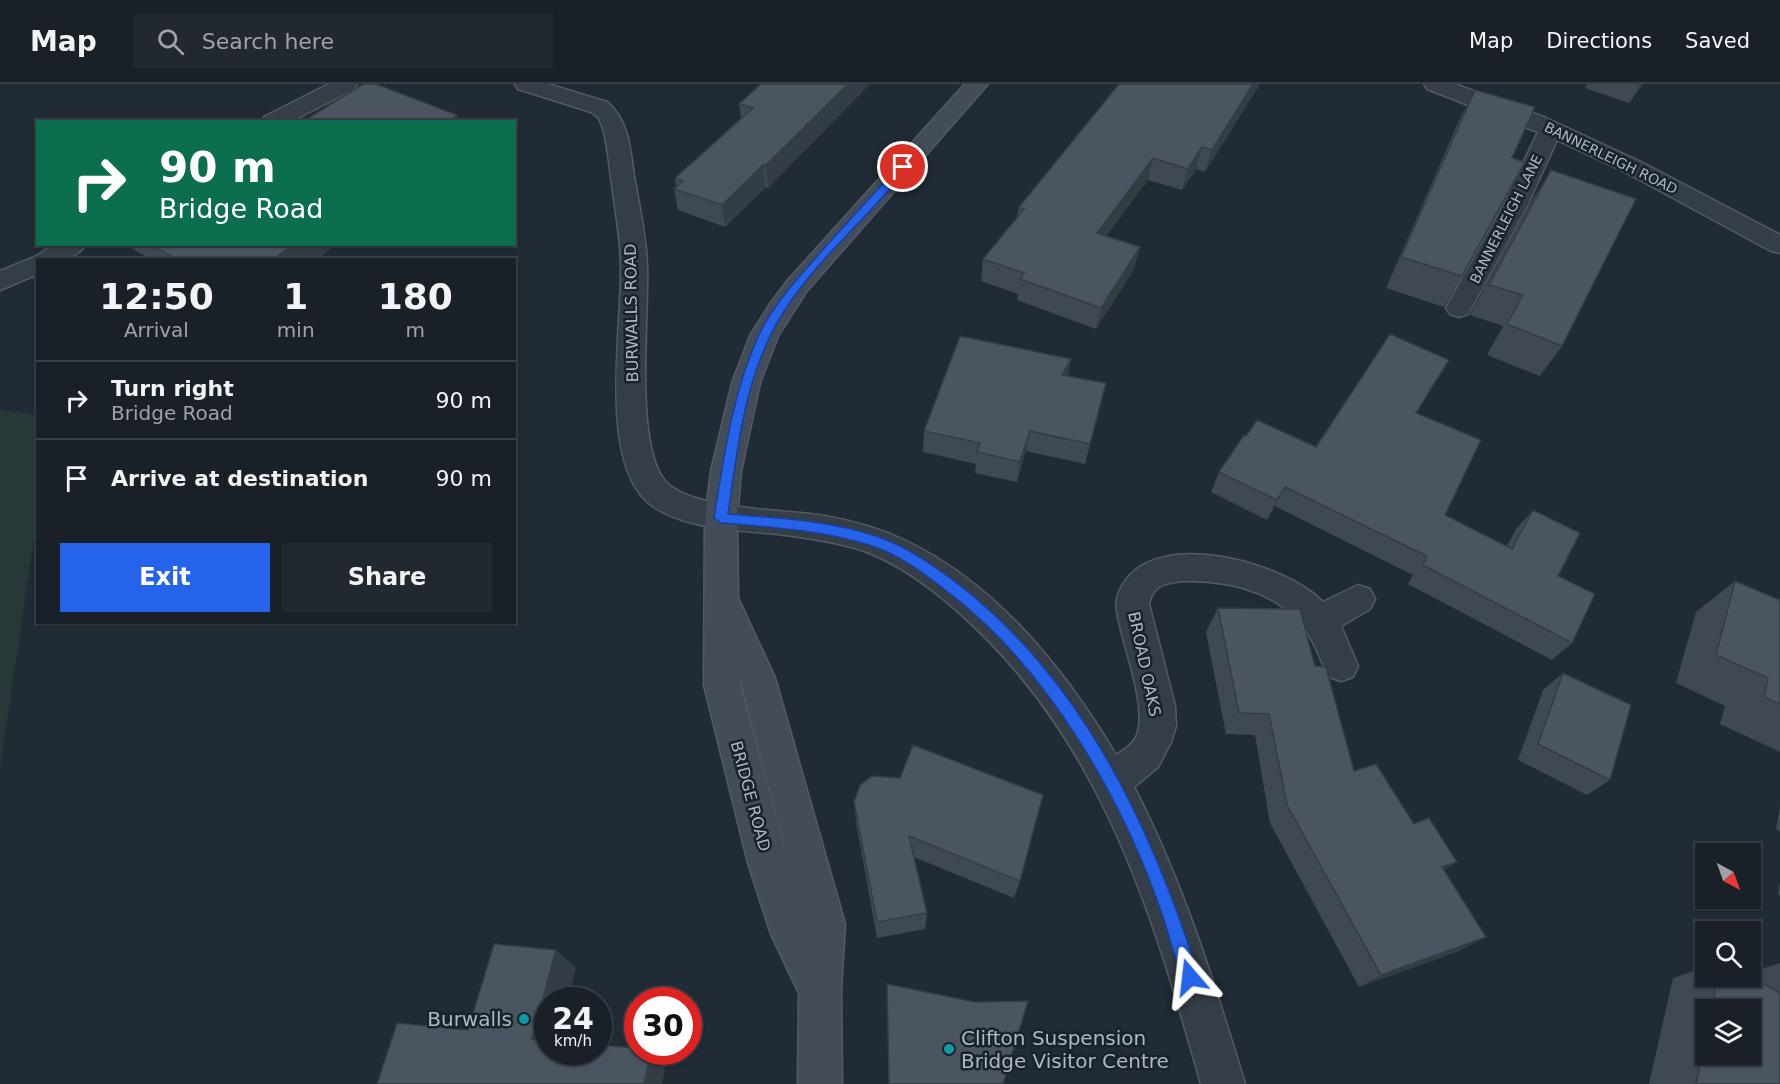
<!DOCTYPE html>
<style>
:root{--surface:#192028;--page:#222830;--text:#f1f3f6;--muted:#9fa3a8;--line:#373e45;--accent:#2563eb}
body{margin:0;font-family:"DejaVu Sans",sans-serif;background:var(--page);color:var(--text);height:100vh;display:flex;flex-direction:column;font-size:22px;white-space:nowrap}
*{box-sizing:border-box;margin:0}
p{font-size:20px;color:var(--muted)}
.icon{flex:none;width:33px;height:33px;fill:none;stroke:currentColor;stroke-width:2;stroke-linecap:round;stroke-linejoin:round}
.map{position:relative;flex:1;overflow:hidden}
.panel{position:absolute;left:36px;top:174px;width:480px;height:366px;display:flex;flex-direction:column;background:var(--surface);border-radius:0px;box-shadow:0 2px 4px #0004,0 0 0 2px var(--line)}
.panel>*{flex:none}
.banner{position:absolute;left:36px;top:36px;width:480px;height:126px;border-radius:0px;box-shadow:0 2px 4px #0004,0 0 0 2px var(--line);background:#0b6e4f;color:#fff;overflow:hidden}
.needle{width:39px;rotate:139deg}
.controls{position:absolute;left:1695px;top:759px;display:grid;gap:12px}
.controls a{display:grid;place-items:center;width:66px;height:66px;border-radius:0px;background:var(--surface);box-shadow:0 2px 4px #0004,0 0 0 2px var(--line);font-size:30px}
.speed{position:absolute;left:534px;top:903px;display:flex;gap:12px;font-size:30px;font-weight:700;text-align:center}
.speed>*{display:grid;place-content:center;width:78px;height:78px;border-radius:50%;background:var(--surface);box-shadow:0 2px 4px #0004,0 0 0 2px var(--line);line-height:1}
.speed small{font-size:15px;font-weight:400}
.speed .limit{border:9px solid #d22;background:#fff;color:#111}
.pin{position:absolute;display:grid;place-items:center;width:51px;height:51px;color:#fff;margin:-26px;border:3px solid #fff;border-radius:50%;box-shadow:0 2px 6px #0007}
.me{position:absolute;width:66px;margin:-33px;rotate:343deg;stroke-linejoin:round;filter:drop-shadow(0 0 4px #0008)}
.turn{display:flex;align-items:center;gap:21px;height:126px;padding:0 24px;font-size:27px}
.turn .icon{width:78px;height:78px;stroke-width:2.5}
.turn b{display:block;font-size:42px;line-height:51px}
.eta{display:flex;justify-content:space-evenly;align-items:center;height:102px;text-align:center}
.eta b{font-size:36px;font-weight:800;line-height:42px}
.primary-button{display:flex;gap:12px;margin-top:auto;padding:12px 24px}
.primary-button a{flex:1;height:69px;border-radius:0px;background:var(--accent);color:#fff;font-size:24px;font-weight:800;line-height:69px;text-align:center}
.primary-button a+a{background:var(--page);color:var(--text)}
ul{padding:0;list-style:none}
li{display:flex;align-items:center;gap:18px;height:78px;padding:0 24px;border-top:2px solid var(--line)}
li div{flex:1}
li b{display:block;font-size:22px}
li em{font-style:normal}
header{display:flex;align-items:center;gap:36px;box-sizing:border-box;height:84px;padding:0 30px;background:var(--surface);border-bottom:2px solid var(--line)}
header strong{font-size:28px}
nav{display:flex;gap:33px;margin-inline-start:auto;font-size:21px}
.search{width:420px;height:54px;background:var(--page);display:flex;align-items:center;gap:15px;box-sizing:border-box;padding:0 21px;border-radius:0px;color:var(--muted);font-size:22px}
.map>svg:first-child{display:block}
.green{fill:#263938}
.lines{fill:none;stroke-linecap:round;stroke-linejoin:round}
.minor-casing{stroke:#525a63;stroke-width:3}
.secondary-casing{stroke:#525a63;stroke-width:3}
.minor{fill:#353d46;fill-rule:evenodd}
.secondary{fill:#434c58;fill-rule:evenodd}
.wall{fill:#404953;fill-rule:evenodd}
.shaded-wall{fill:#343c44}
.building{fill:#4a5561;stroke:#343c44;stroke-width:1.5}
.route{fill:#2563eb;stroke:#184099;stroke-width:1.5}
.culture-dot{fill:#0f9aa8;stroke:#1a222a;stroke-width:2}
.labels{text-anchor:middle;stroke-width:5;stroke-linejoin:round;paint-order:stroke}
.far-street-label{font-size:14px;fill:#afb7c2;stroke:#1a222a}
.street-label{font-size:16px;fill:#afb7c2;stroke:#1a222a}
.near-poi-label{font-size:20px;fill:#afb7c2;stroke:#1a222a;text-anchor:end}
</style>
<header>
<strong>Map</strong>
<div class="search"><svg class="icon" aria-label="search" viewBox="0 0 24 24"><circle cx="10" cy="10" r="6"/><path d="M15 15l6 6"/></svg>Search here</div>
<nav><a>Map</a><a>Directions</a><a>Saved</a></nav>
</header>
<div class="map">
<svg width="1780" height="1000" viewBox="0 0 1780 1000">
<rect width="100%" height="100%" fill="#212b35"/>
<path class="green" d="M 0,326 L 38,331 L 37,433 L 0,686 Z"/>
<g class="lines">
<defs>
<path id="minor" d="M 329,0 L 357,0 L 354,5 L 290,38 L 261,38 L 264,33 Z
M 515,0 L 548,0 L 607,18 C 629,37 630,64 634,92 C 639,121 646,151 647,181 C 649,234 635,350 662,393 C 683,427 787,425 825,432 C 853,437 881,445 906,457 C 998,501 1065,586 1116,671 C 1124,666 1132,661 1136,653 C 1148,629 1127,571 1121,546 C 1118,531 1113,520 1120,506 C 1150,440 1284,478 1323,518 L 1358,501 L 1370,505 L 1375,515 L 1370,525 L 1341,542 L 1358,582 L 1353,593 L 1341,597 L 1329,593 C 1318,571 1313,551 1295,533 C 1283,522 1268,512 1252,507 C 1232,499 1181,492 1161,502 C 1153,506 1151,512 1149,520 L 1175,622 L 1176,642 L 1171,658 L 1158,683 L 1134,703 C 1183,798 1214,898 1245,1000 L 1201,1000 C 1151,823 1099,650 955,525 C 924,498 887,471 847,462 C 824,456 801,453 778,450 C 739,446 668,445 641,411 C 601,362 622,243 621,182 C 621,154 615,127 612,100 C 609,81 608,62 603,44 L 598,33 L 591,28 L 518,5 Z
M 1424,0 L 1455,0 L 1546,34 L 1643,79 L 1780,151 L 1780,169 L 1771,167 L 1627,89 L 1557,56 L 1527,122 L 1468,230 L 1459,233 L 1450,230 L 1446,224 L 1503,122 L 1538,48 L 1427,5 Z
M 54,160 L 86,160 C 75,178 56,176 38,176 L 38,190 L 0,206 L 0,187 L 37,172 Z"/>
<path id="secondary" d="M 965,0 L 988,0 L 806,208 L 778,252 L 760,299 L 741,387 L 737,434 L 738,514 L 775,594 L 845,840 L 841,906 L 842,1000 L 798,1000 L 799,909 L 771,850 L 748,779 L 704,601 L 705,434 L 711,387 L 732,299 L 750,252 L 770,220 L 788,196 ZM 740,594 L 792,791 L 740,601 Z"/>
</defs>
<use href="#minor" class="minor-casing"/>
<use href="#secondary" class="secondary-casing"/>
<use href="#minor" class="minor"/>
<use href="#secondary" class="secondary"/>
</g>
<path class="wall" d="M 761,0 L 870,0 L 768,104 L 766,103 L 725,143 L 678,126 L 674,105 L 676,102 L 675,94 L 741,34 L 739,20 Z
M 1260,0 L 1205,88 L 1196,85 L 1182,106 L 1148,96 L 1106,152 L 1140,163 L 1134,185 L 1096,245 L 1017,216 L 1018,210 L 981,197 L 983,175 L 1017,133 L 1019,123 Z
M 1587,0 L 1643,0 L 1629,19 L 1585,4 Z
M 1475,6 L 1512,74 L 1462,192 L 1444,223 L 1386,204 L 1459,37 Z
M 1551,86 L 1562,262 L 1540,292 L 1487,271 L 1503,242 L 1470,231 L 1532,117 Z
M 124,160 L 337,160 L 316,176 L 152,176 Z
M 1071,275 L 1068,292 L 1106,299 L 1085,380 L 1026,367 L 1017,398 L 975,389 L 976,380 L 923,368 L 924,347 Z
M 1416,329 L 1445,431 L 1507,462 L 1516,445 L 1533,426 L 1558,492 L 1572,559 L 1552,576 L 1408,500 L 1413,491 L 1275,422 L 1267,436 L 1211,408 L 1219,388 L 1316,363 Z
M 1735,497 L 1780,516 L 1780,668 L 1720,640 L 1725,622 L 1676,599 L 1696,528 Z
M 1218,524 L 1315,582 L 1354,687 L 1414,740 L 1444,786 L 1459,867 L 1359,903 L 1270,739 L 1255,651 L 1226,650 L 1206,548 Z
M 1563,589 L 1610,696 L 1587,711 L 1518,676 L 1543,606 Z
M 854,718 L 1020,797 L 1014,814 L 914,773 L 927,829 L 925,845 L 877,854 L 856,738 Z
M 1780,722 L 1780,747 L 1776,745 Z
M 1780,798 L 1780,812 L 1778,810 Z
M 1780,879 L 1780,1000 L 1649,1000 L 1673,894 L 1706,883 L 1706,892 L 1749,892 L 1756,896 L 1758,886 ZM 1706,926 L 1750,926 L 1706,970 Z"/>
<path class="shaded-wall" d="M 848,0 L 870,0 L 768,104 L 765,82 Z
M 1253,0 L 1260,0 L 1205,88 L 1212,66 Z
M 1641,0 L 1643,0 L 1629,19 Z
M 457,31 L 460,38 L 448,38 Z
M 1202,63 L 1196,85 L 1182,106 L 1188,85 Z
M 1153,74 L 1148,96 L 1092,170 L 1097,149 Z
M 763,81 L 766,103 L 725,143 L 722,121 Z
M 294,160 L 337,160 L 316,176 L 272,176 Z
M 1140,163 L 1134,185 L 1096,245 L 1101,224 Z
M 1071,275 L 1067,296 L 1062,291 Z
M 1030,347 L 1026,367 L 1017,398 L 1020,378 Z
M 1285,403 L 1275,422 L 1267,436 L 1277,416 Z
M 1457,778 L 1433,794 L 1442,783 Z
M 1486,853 L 1459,867 L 1359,903 L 1381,891 Z
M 556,866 L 576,884 L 568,916 L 548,916 L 548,963 L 532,955 Z
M 651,968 L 654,968 L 666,978 L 662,1000 L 644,1000 Z"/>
<path class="building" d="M 363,0 L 376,0 L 457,31 L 448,38 L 302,38 Z
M 761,0 L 848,0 L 765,82 L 763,81 L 722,121 L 674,105 L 683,97 L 675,94 L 753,24 L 739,20 Z
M 1119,0 L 1253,0 L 1212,66 L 1202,63 L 1188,85 L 1153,74 L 1097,149 L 1140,163 L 1101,224 L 1020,195 L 1024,189 L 983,175 L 1024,125 L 1019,123 Z
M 1475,6 L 1535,23 L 1512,74 L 1525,78 L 1462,192 L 1401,173 Z
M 1551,86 L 1636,115 L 1562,262 L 1507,240 L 1523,211 L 1489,201 Z
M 149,160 L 294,160 L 272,176 L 178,176 Z
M 1390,250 L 1449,276 L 1416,329 L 1481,356 L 1445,431 L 1512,465 L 1533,426 L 1580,449 L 1558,492 L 1595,510 L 1572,559 L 1423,481 L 1427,472 L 1285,403 L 1277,416 L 1219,388 L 1244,351 L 1246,352 L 1257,336 L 1316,363 Z
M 960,252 L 1071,275 L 1062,291 L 1106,299 L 1090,360 L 1030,347 L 1020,378 L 977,368 L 980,359 L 924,347 Z
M 1735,497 L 1780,516 L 1780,620 L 1764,613 L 1768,594 L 1716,571 Z
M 1218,524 L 1300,525 L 1315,582 L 1326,583 L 1354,687 L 1376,680 L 1414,740 L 1429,734 L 1457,778 L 1442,783 L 1486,853 L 1381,891 L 1287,721 L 1269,630 L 1239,629 Z
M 1563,589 L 1631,621 L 1610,696 L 1538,660 Z
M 913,661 L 1043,711 L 1020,797 L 909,752 L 927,829 L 877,838 L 854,718 L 860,701 L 872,692 L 900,694 Z
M 494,860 L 556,866 L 532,955 L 548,956 L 548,968 L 598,968 L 598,961 L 638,964 L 638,968 L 651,968 L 644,1000 L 377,1000 L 397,939 L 468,946 Z
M 1718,892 L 1749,892 L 1780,909 L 1780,1000 L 1696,1000 L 1706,953 L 1706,970 L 1750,970 L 1750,926 L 1711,926 Z
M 887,900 L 975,918 L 1028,917 L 1003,1000 L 889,1000 Z"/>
<path class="route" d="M 900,81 L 908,83 C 870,133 816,175 783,229 C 745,289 738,361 728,430 C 778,434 828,436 876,452 C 906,462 933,481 958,500 C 1083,596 1153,746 1199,893 L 1196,899 L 1190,902 L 1184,899 C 1175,877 1170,853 1162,830 C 1123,716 1049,587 953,512 C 927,492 900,470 869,461 C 820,446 771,443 721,439 L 714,434 C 724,372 732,311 758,253 C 774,218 801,191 826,162 C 851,135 875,108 900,81 Z"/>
<g class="culture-dot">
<circle cx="524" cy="935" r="6"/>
<circle cx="949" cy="965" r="6"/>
</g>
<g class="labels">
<g class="far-street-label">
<text transform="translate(1611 74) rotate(26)" y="5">BANNERLEIGH ROAD</text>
<text transform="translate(1506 135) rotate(-63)" y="5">BANNERLEIGH LANE</text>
</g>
<g class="street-label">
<text transform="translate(631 229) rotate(-91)" y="6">BURWALLS ROAD</text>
<text transform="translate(1145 580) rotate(78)" y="6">BROAD OAKS</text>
<text transform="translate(751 712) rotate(75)" y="6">BRIDGE ROAD</text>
</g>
<g class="near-poi-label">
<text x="512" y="942">Burwalls</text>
<text x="961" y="961" text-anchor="start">Clifton Suspension<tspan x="961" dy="23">Bridge Visitor Centre</tspan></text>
</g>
</g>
</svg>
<div class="controls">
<a><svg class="needle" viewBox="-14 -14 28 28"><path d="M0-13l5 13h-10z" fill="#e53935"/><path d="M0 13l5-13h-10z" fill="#9fa3a8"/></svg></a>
<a><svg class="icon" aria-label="search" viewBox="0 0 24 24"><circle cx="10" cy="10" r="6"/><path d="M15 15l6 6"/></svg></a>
<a><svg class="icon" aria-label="layers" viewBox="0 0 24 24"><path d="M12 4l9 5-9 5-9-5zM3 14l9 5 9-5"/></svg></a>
</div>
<div class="speed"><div>24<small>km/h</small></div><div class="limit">30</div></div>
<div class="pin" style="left:903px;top:83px;background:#d93025"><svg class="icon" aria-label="arrive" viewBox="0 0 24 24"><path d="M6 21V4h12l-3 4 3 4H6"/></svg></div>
<svg class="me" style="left:1190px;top:893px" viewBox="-20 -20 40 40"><path d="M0-17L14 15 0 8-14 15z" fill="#2563eb" stroke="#fff" stroke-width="4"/></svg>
<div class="banner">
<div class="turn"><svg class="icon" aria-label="right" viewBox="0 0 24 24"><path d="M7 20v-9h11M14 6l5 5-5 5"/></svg><div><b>90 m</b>Bridge Road</div></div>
</div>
<section class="panel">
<div class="eta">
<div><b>12:50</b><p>Arrival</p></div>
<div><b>1</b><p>min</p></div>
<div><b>180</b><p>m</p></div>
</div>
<ul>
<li><svg class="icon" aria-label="right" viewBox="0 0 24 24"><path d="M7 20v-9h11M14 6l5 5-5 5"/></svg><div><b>Turn right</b><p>Bridge Road</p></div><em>90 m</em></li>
<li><svg class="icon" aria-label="arrive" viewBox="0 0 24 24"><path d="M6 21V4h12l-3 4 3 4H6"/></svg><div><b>Arrive at destination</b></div><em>90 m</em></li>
</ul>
<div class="primary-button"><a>Exit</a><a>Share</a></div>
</section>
</div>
